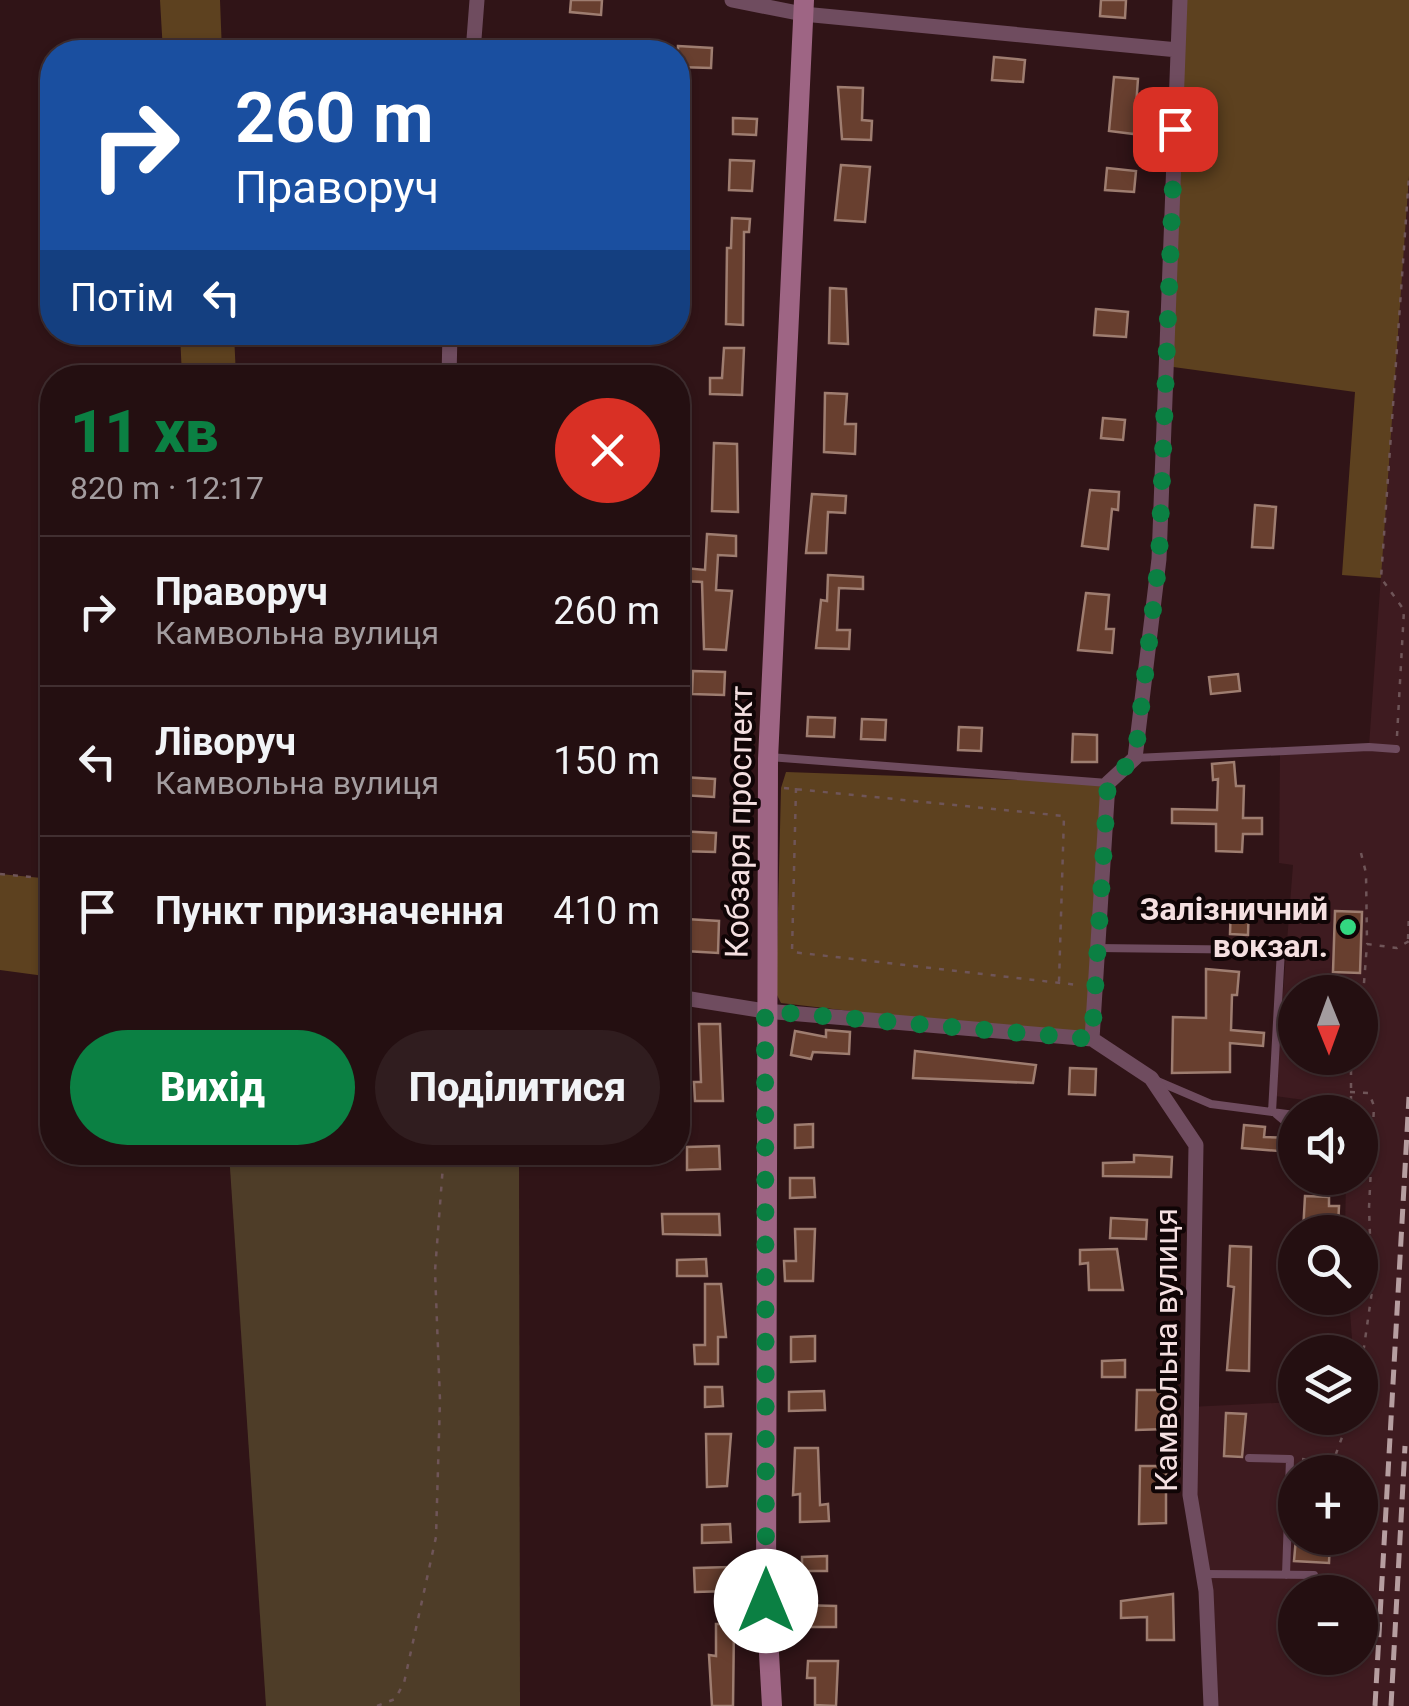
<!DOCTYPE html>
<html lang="uk">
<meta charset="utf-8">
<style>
:root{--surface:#240f11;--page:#301d1f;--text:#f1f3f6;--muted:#a39c9f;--line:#412f31;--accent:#0b8043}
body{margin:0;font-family:Roboto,sans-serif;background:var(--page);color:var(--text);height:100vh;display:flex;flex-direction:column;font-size:38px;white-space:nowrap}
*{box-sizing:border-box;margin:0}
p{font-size:32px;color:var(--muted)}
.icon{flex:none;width:55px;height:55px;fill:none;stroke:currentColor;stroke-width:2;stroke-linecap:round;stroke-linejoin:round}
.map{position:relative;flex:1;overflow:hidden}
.panel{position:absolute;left:40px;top:365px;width:650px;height:800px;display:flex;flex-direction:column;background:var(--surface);border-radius:40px;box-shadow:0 2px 8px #0004,0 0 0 2px var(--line)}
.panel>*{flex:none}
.banner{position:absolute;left:40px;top:40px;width:650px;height:305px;border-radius:40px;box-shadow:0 2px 8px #0004,0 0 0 2px var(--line);background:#1a4fa0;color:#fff;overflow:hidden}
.needle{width:65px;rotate:179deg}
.fabs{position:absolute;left:1278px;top:975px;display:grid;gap:20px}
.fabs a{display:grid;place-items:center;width:100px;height:100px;border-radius:50%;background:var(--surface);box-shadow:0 2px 8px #0004,0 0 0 2px var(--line);font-size:50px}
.pin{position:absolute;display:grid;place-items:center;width:85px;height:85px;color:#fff;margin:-42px;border-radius:20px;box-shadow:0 5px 15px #0006}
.me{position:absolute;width:110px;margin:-55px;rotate:0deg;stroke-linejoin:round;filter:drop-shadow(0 0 8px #0008)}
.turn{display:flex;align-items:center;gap:35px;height:210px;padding:0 30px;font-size:45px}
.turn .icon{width:130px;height:130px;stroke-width:2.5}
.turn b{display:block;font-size:70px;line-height:85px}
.then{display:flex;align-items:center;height:95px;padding:0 30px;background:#0003;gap:20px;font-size:38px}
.round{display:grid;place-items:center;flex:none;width:105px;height:105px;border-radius:52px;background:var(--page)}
.headline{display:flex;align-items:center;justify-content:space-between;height:170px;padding:0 30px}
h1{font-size:60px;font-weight:800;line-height:75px;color:var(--accent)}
.button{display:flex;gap:20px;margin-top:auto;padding:20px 30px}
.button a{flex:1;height:115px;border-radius:60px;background:var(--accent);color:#fff;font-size:40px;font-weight:800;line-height:115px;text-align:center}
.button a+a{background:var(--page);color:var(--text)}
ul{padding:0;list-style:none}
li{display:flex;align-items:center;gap:30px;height:150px;padding:0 30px;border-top:2px solid var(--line)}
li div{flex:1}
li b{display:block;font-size:38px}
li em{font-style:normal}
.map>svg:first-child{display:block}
.built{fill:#3e1b20;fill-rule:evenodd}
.green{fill:#4e3d28}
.forest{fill:#5d411f}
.building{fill:#683f2f;stroke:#9e7d70;stroke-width:2.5}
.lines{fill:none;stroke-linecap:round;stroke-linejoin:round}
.path{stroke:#6f5558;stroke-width:2.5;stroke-dasharray:5 8;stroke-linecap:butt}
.lane{stroke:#6f4c5f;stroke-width:8}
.street{stroke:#6f4c5f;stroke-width:15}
.secondary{stroke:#9e6584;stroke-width:20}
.rail{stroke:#b69ea0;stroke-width:5;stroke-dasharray:15 8;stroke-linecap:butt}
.route{stroke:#0b8043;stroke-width:18;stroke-dasharray:0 32.4}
.poi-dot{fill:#33d881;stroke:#100506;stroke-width:4}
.labels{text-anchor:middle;stroke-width:8;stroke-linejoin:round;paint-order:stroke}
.street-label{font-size:32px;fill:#f4dfe0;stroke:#100506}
.poi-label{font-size:32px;font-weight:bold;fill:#f4dfe0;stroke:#100506;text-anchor:end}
</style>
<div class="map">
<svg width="1409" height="1706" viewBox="0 0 1409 1706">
<rect width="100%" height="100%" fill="#301417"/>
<path class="built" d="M 1409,176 L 1409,1706 L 1211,1706 L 1189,1407 L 1295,1402 L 1295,1418 L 1360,1418 L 1360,1352 L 1345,1352 L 1352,1339 L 1349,1298 L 1360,1298 L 1360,1232 L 1345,1232 L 1346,1178 L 1360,1178 L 1360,1112 L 1348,1112 L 1348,1106 L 1275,1096 L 1293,865 L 1279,863 L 1280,753 L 1369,746 ZM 1295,992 L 1360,992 L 1360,1058 L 1295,1058 ZM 1295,1472 L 1360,1472 L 1360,1538 L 1295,1538 ZM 1295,1592 L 1360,1592 L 1360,1658 L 1295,1658 Z"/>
<path class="green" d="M 229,1153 L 519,1153 L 520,1706 L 266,1706 Z"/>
<path class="forest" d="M 160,0 L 220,0 L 222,52 L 163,52 Z
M 1180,0 L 1409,0 L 1409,176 L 1381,578 L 1342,575 L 1355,392 L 1166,366 Z
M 180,333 L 234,333 L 236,377 L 182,377 Z
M 786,772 L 1108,783 L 1092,1039 L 781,1003 L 776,993 L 781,788 Z
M 0,874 L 52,879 L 52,977 L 0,970 Z"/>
<path class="building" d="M 571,0 L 602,0 L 601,15 L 570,12 Z
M 1101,0 L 1126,0 L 1125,18 L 1100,16 Z
M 678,46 L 712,48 L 711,68 L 678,67 Z
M 994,57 L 1025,60 L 1023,82 L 992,80 Z
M 1114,77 L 1138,79 L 1134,134 L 1109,131 Z
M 838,87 L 863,88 L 862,120 L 872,121 L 871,140 L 842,139 Z
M 733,118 L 757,119 L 756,135 L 733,134 Z
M 730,160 L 754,161 L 752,191 L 729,190 Z
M 841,165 L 870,167 L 865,222 L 835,220 Z
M 1107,168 L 1136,171 L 1134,192 L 1105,190 Z
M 732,218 L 750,219 L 749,232 L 744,232 L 743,325 L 726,324 L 727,248 L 731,248 Z
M 830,288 L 846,289 L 848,344 L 829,343 Z
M 1096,309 L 1128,312 L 1126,337 L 1094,335 Z
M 724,348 L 744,348 L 742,395 L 710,394 L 710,378 L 722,378 Z
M 825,393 L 847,394 L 845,424 L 856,424 L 855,454 L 824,452 Z
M 1103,418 L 1125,420 L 1123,440 L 1101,438 Z
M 714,443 L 737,444 L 738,512 L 712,511 Z
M 1090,490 L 1119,492 L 1118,510 L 1112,509 L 1108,549 L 1082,546 Z
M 812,494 L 846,496 L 845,513 L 828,512 L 826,553 L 806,553 Z
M 1255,505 L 1276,507 L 1273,548 L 1252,547 Z
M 707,534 L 736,536 L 736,556 L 718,555 L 716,590 L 732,591 L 726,650 L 704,649 L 702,582 L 684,581 L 685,568 L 705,570 Z
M 828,575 L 863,577 L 863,589 L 839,588 L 837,630 L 850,630 L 849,649 L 816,648 L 821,600 L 827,601 Z
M 1086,593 L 1109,595 L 1106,629 L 1114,629 L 1112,653 L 1078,650 Z
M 693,671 L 725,672 L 724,695 L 692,694 Z
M 1238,674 L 1240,691 L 1211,694 L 1209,677 Z
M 808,717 L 835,718 L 834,737 L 807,736 Z
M 862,719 L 886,720 L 885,740 L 861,739 Z
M 959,727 L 982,728 L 981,751 L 958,750 Z
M 1073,734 L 1097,735 L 1097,762 L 1072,762 Z
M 1234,762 L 1236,786 L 1244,786 L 1243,818 L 1262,818 L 1262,834 L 1243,834 L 1242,852 L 1216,851 L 1216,824 L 1172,823 L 1172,809 L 1217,810 L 1218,779 L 1213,780 L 1212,764 Z
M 682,777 L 715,779 L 714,797 L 682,795 Z
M 678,831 L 716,833 L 715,852 L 678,851 Z
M 1231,901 L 1249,902 L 1248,935 L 1230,934 Z
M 1335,911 L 1362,912 L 1360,973 L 1333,972 Z
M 686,919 L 719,921 L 718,953 L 685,951 Z
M 1206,969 L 1239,972 L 1237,995 L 1232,995 L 1231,1030 L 1264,1033 L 1263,1046 L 1230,1043 L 1230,1072 L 1172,1073 L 1173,1017 L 1206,1018 Z
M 699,1024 L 720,1024 L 723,1101 L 695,1101 L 694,1082 L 701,1082 Z
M 826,1030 L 850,1032 L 849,1054 L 813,1052 L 811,1059 L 791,1055 L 795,1031 L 826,1037 Z
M 915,1051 L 1036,1065 L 1033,1083 L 913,1078 Z
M 1070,1068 L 1096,1069 L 1095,1095 L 1069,1094 Z
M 813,1124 L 813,1147 L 795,1148 L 795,1125 Z
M 1244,1125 L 1265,1127 L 1264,1137 L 1292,1138 L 1291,1152 L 1242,1148 Z
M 719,1146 L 720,1169 L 687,1170 L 687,1147 Z
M 1134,1155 L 1172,1157 L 1171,1177 L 1103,1176 L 1103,1163 L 1134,1162 Z
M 790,1178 L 814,1178 L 815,1197 L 790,1198 Z
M 1305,1196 L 1329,1197 L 1329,1206 L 1339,1206 L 1338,1227 L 1303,1232 Z
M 662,1214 L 719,1214 L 720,1235 L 663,1234 Z
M 1111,1218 L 1147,1220 L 1146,1239 L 1110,1238 Z
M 795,1229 L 815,1229 L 813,1281 L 785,1281 L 784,1261 L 796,1261 Z
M 1230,1246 L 1251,1247 L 1249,1371 L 1227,1370 L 1234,1287 L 1228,1286 Z
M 1117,1249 L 1123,1290 L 1089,1290 L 1088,1263 L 1080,1264 L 1080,1250 Z
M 706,1259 L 707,1276 L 677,1276 L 677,1260 Z
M 705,1284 L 721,1284 L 726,1337 L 718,1337 L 718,1364 L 695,1364 L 694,1345 L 705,1345 Z
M 815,1336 L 815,1361 L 791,1362 L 791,1337 Z
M 1125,1360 L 1125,1377 L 1102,1377 L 1102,1361 Z
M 705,1387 L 722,1387 L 723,1406 L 705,1407 Z
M 1137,1390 L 1161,1390 L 1167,1429 L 1136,1430 Z
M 824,1391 L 825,1410 L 789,1411 L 789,1392 Z
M 1226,1413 L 1246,1414 L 1242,1457 L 1224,1456 Z
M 706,1434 L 731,1434 L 727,1486 L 707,1487 Z
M 795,1448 L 818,1448 L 820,1505 L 828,1504 L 829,1521 L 800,1522 L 800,1494 L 793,1495 Z
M 1140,1466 L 1166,1466 L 1166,1523 L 1139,1524 Z
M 730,1524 L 731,1542 L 702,1543 L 702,1525 Z
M 1296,1538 L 1330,1538 L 1329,1563 L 1294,1561 Z
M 827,1556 L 827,1571 L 802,1571 L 802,1557 Z
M 730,1567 L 731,1591 L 695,1592 L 694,1568 Z
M 1173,1594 L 1174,1640 L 1147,1640 L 1147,1617 L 1121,1618 L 1121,1601 Z
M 798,1605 L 836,1606 L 836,1627 L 798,1627 Z
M 716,1624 L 734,1624 L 733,1706 L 712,1706 L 709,1655 L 716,1656 Z
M 808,1661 L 838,1661 L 836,1706 L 815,1705 L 815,1678 L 807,1678 Z"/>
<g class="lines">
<path class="path" d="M 1397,736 L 1404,610 L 1381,578 L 1409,176
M 784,788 L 1064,816 L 1059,982
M 796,788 L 792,952 L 1078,985
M 1361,853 L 1366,873 L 1367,942
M 0,874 L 52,879
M 1408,939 L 1409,914
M 1360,1035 L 1367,944 L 1397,948 L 1409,941
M 1350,1092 L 1369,1093 L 1374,1106 L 1369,1208 L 1372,1291 L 1360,1375
M 1351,1101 L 1351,1058
M 1302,1459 L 1333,1462 L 1349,1418
M 377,1706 L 395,1699 L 404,1683 L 436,1537 L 440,1400 L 435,1271 L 444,1152"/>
<path class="lane" d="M 769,757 L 1108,783
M 1135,758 L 1369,747 L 1396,749
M 1097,948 L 1281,950 L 1272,1112
M 1155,1080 L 1211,1104 L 1295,1115
M 1276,1114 L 1295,1130
M 1249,1458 L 1290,1459 L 1286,1575
M 1203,1574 L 1314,1575"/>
<path class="street" d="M 732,0 L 803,14 L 1178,50
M 473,52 L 477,0
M 449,378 L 450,332
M 678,997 L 765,1011 L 1092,1039 L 1151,1078 L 1196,1145 L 1190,1495 L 1206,1591 L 1211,1706
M 1092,1039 L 1108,783 L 1135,758 L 1159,559 L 1180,0"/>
<path class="secondary" d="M 772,1706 L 766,1601 L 768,759 L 804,0"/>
<path class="rail" d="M 1375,1706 L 1409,1097
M 1391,1706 L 1405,1446"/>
</g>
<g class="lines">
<path class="route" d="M 766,1601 L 765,1011 L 1092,1039 L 1108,782 L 1135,758 L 1159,560 L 1175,129"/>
</g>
<circle class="poi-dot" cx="1348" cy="927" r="10"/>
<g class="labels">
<g class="street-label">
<text transform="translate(739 822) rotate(-89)" y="11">Кобзаря проспект</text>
<text transform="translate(1166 1350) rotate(-90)" y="11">Камвольна вулиця</text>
</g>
<g class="poi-label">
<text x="1328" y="920">Залізничний<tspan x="1328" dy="37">вокзал.</tspan></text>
</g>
</g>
</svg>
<div class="fabs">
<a><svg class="needle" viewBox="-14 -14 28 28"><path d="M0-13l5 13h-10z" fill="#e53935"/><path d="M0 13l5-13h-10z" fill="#a39c9f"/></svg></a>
<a><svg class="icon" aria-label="sound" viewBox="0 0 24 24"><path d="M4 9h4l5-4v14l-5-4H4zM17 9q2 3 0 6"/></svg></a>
<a><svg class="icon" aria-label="search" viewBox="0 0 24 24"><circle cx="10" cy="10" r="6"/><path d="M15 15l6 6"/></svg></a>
<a><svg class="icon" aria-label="layers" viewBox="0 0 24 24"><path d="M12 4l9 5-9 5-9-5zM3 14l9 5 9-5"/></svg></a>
<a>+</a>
<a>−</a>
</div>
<div class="pin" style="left:1175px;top:129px;background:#d93025"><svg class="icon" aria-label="arrive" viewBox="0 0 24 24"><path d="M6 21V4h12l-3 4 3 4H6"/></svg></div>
<svg class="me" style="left:766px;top:1601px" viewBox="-20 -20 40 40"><circle r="19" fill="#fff"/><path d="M0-13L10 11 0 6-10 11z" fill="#0b8043"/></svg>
<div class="banner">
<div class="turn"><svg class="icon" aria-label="right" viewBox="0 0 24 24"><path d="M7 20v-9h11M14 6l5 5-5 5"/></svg><div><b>260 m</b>Праворуч</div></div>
<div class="then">Потім<svg class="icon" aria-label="left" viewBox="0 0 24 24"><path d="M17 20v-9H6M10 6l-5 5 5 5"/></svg></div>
</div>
<section class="panel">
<div class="headline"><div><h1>11 хв</h1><p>820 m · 12:17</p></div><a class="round" style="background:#d93025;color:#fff"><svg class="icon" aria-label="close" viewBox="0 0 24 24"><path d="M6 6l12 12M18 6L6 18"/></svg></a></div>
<ul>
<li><svg class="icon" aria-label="right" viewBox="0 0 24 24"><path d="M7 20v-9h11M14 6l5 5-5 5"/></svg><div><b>Праворуч</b><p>Камвольна вулиця</p></div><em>260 m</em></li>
<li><svg class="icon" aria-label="left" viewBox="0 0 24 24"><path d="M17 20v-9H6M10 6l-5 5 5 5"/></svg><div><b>Ліворуч</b><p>Камвольна вулиця</p></div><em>150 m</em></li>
<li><svg class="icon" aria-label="arrive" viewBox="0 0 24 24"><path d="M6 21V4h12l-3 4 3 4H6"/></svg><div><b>Пункт призначення</b></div><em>410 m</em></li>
</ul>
<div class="button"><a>Вихід</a><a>Поділитися</a></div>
</section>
</div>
